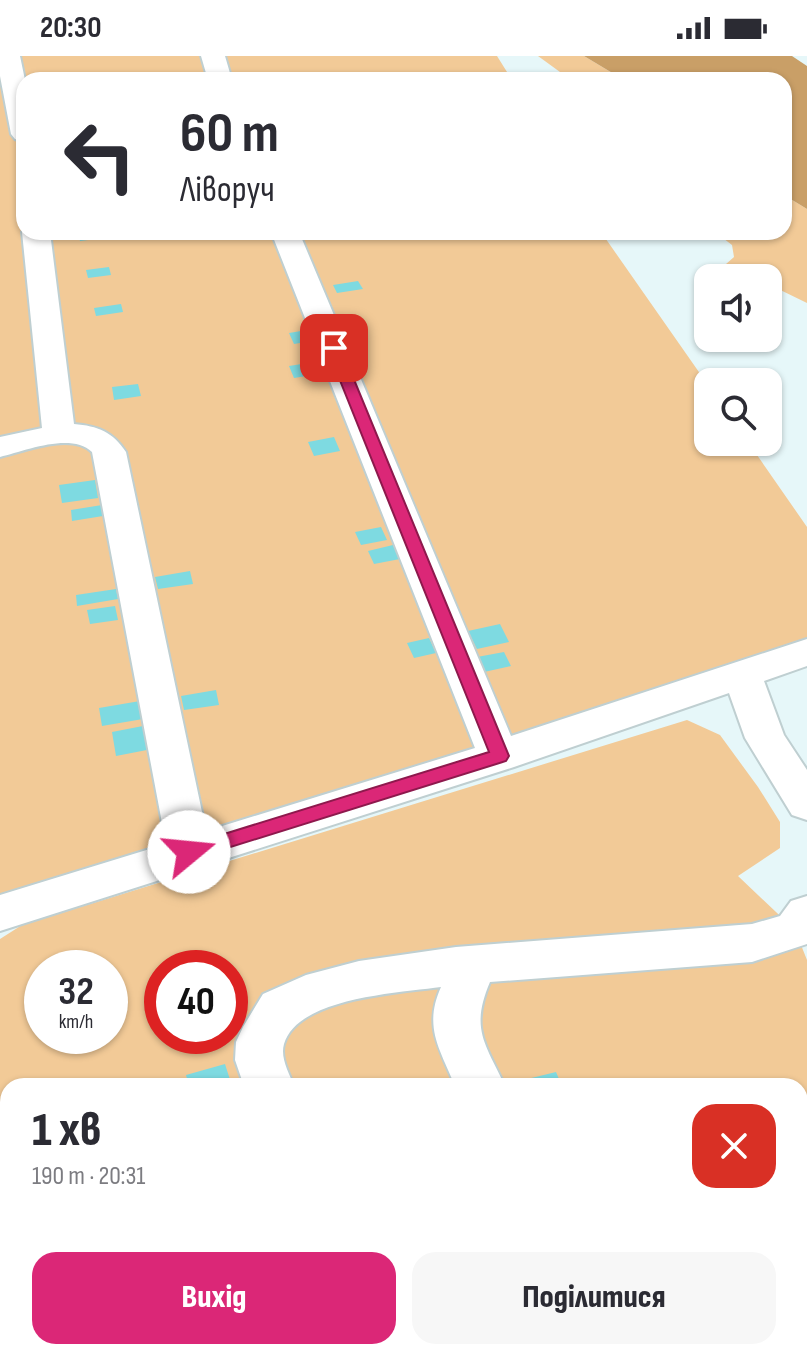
<!DOCTYPE html>
<html lang="uk">
<meta charset="utf-8">
<style>
:root{--surface:#fff;--page:#f7f7f7;--text:#2b2b33;--muted:#7c7c81;--accent:#db2777}
body{margin:0;font-family:"Sofia Sans Condensed",sans-serif;background:var(--page);color:var(--text);height:100vh;display:flex;flex-direction:column;font-size:30px;white-space:nowrap}
*{box-sizing:border-box;margin:0}
p{font-size:26px;color:var(--muted)}
.icon{flex:none;width:44px;height:44px;fill:none;stroke:currentColor;stroke-width:2;stroke-linecap:round;stroke-linejoin:round}
.map{position:relative;flex:1;overflow:hidden}
.details{position:absolute;left:0px;top:1022px;width:808px;height:282px;display:flex;flex-direction:column;background:var(--surface);border-radius:24px 24px 0 0;box-shadow:0 2px 6px #0004}
.details>*{flex:none}
.guide{position:absolute;left:16px;top:16px;width:776px;height:168px;border-radius:24px;box-shadow:0 2px 6px #0004;background:#fff;color:var(--text);overflow:hidden}
.fabs{position:absolute;left:694px;top:208px;display:grid;gap:16px}
.fabs a{display:grid;place-items:center;width:88px;height:88px;border-radius:16px;background:var(--surface);box-shadow:0 2px 6px #0004;font-size:40px}
.speed{position:absolute;left:24px;top:894px;display:flex;gap:16px;font-size:40px;font-weight:700;text-align:center}
.speed>*{display:grid;place-content:center;width:104px;height:104px;border-radius:50%;background:var(--surface);box-shadow:0 2px 6px #0004;line-height:1}
.speed small{font-size:20px;font-weight:400}
.speed .limit{border:12px solid #d22;background:#fff;color:#111}
.pin{position:absolute;display:grid;place-items:center;width:68px;height:68px;color:#fff;margin:-34px;border-radius:16px;box-shadow:0 4px 12px #0006}
.me{position:absolute;width:88px;margin:-44px;rotate:73deg;stroke-linejoin:round;filter:drop-shadow(0 0 6px #0008)}
.turn{display:flex;align-items:center;gap:28px;height:168px;padding:0 32px;font-size:36px}
.turn .icon{width:104px;height:104px;stroke-width:2.5}
.turn b{display:block;font-size:56px;line-height:68px}
.round{display:grid;place-items:center;flex:none;width:84px;height:84px;border-radius:24px;background:var(--page)}
.overview{display:flex;align-items:center;justify-content:space-between;height:136px;padding:0 32px}
h1{font-size:48px;font-weight:800;line-height:60px}
.primary-button{display:flex;gap:16px;margin-top:auto;padding:16px 32px}
.primary-button a{flex:1;height:92px;border-radius:24px;background:var(--accent);color:#fff;font-size:32px;font-weight:800;line-height:92px;text-align:center}
.primary-button a+a{background:var(--page);color:var(--text)}
.status{display:flex;justify-content:space-between;align-items:center;height:56px;padding:0 40px;background:var(--surface);direction:ltr}
.status svg{height:22px;fill:currentColor}
.map>svg:first-child{display:block}
.green{fill:#f2ca97;fill-rule:evenodd}
.water{fill:#c99f67}
.building{fill:#7edae1}
.lines{fill:none;stroke-linecap:round;stroke-linejoin:round}
.minor-casing{stroke:#bfcfd1;stroke-width:4}
.minor{fill:#fff;fill-rule:evenodd}
.route{fill:#db2777;stroke:#8e194d;stroke-width:2}
</style>
<div class="status"><b>20:30</b><svg viewBox="0 0 49 12"><path d="M0 12V9h3v3zM5 12V6h3v6zM10 12V3h3v9zM15 12V0h3v12zM26 1h20v11H26zM47 4h2v5h-2z"/></svg></div>
<div class="map">
<svg width="807" height="1303" viewBox="0 0 807 1303">
<rect width="100%" height="100%" fill="#e6f7f9"/>
<path class="green" d="M 0,0 L 497,0 L 512,24 L 24,24 L 24,176 L 601,176 L 708,329 L 708,386 L 748,386 L 807,471 L 807,596 L 0,857 Z
M 538,0 L 584,0 L 624,24 L 571,24 Z
M 784,139 L 807,153 L 807,247 L 768,228 L 768,222 L 734,222 L 726,208 L 734,201 L 732,189 L 715,176 L 784,176 Z
M 687,664 L 720,679 L 758,731 L 780,766 L 780,792 L 738,820 L 795,874 L 807,904 L 807,1194 L 800,1203 L 800,1030 L 8,1030 L 8,1296 L 768,1296 L 770,1303 L 0,1303 L 0,883 L 22,869 ZM 42,912 L 110,912 L 110,980 L 42,980 ZM 162,912 L 230,912 L 230,980 L 162,980 Z"/>
<path class="water" d="M 584,0 L 792,0 L 807,10 L 807,153 L 784,139 L 784,24 L 624,24 Z
M 807,1194 L 807,1303 L 770,1303 L 768,1296 L 800,1296 L 800,1203 Z"/>
<path class="building" d="M 103,176 L 104,182 L 80,185 L 78,177 Z
M 109,211 L 111,219 L 88,222 L 86,214 Z
M 358,225 L 363,233 L 337,237 L 333,229 Z
M 121,248 L 123,256 L 96,260 L 94,252 Z
M 307,274 L 312,285 L 294,288 L 289,277 Z
M 314,306 L 319,318 L 294,322 L 289,310 Z
M 138,328 L 141,340 L 114,344 L 112,331 Z
M 334,381 L 340,395 L 314,400 L 308,386 Z
M 95,424 L 98,442 L 62,447 L 59,429 Z
M 102,449 L 103,460 L 72,465 L 71,454 Z
M 381,471 L 387,484 L 361,489 L 355,476 Z
M 393,489 L 400,503 L 374,508 L 368,495 Z
M 190,515 L 193,528 L 158,533 L 155,521 Z
M 116,533 L 118,543 L 77,550 L 76,539 Z
M 115,550 L 118,564 L 90,568 L 87,554 Z
M 500,568 L 509,586 L 477,593 L 468,575 Z
M 429,582 L 436,597 L 414,602 L 407,587 Z
M 504,596 L 511,610 L 484,616 L 477,601 Z
M 216,634 L 219,649 L 184,654 L 181,640 Z
M 140,645 L 143,663 L 102,670 L 99,652 Z
M 148,669 L 152,693 L 116,700 L 112,676 Z
M 225,1008 L 232,1030 L 189,1030 L 186,1019 Z
M 556,1016 L 562,1030 L 517,1030 L 515,1026 Z"/>
<g class="lines">
<defs>
<path id="minor" d="M 0,0 L 20,0 L 25,24 L 24,86 L 15,83 L 11,78 L 0,20 Z
M 201,0 L 225,0 L 232,24 L 208,24 Z
M 24,173 L 24,176 L 50,176 L 74,368 C 98,370 113,376 126,396 L 206,775 L 475,692 L 271,176 L 299,176 L 511,680 L 807,583 L 807,610 L 764,625 L 784,679 L 807,714 L 807,764 L 792,759 L 745,682 L 729,637 L 514,711 L 0,875 L 0,839 L 166,788 L 92,396 C 71,376 25,395 0,401 L 0,381 L 42,372 L 22,176 Z
M 807,840 L 807,888 L 752,906 L 490,926 C 470,973 485,987 505,1030 L 455,1030 C 440,993 423,971 441,931 C 400,937 298,941 284,988 C 280,1002 289,1017 294,1030 L 244,1030 L 235,1004 L 236,986 L 243,971 L 263,938 L 306,919 L 359,905 L 456,891 L 752,868 L 780,860 L 791,845 Z
M 344,1296 L 400,1296 L 403,1303 L 347,1303 Z
M 591,1296 L 647,1296 L 650,1303 L 594,1303 Z"/>
</defs>
<use href="#minor" class="minor-casing"/>
<use href="#minor" class="minor"/>
</g>
<path class="route" d="M 334,288 L 341,292 L 509,700 L 506,705 L 189,804 L 182,802 L 179,796 L 182,791 L 489,696 L 327,292 Z"/>
</svg>
<div class="fabs">
<a><svg class="icon" aria-label="sound" viewBox="0 0 24 24"><path d="M4 9h4l5-4v14l-5-4H4zM17 9q2 3 0 6"/></svg></a>
<a><svg class="icon" aria-label="search" viewBox="0 0 24 24"><circle cx="10" cy="10" r="6"/><path d="M15 15l6 6"/></svg></a>
</div>
<div class="speed"><div>32<small>km/h</small></div><div class="limit">40</div></div>
<div class="pin" style="left:334px;top:292px;background:#d93025"><svg class="icon" aria-label="arrive" viewBox="0 0 24 24"><path d="M6 21V4h12l-3 4 3 4H6"/></svg></div>
<svg class="me" style="left:189px;top:796px" viewBox="-20 -20 40 40"><circle r="19" fill="#fff"/><path d="M0-13L10 11 0 6-10 11z" fill="#db2777"/></svg>
<div class="guide">
<div class="turn"><svg class="icon" aria-label="left" viewBox="0 0 24 24"><path d="M17 20v-9H6M10 6l-5 5 5 5"/></svg><div><b>60 m</b>Ліворуч</div></div>
</div>
<section class="details">
<div class="overview"><div><h1>1 хв</h1><p>190 m · 20:31</p></div><a class="round" style="background:#d93025;color:#fff"><svg class="icon" aria-label="close" viewBox="0 0 24 24"><path d="M6 6l12 12M18 6L6 18"/></svg></a></div>
<div class="primary-button"><a>Вихід</a><a>Поділитися</a></div>
</section>
</div>
